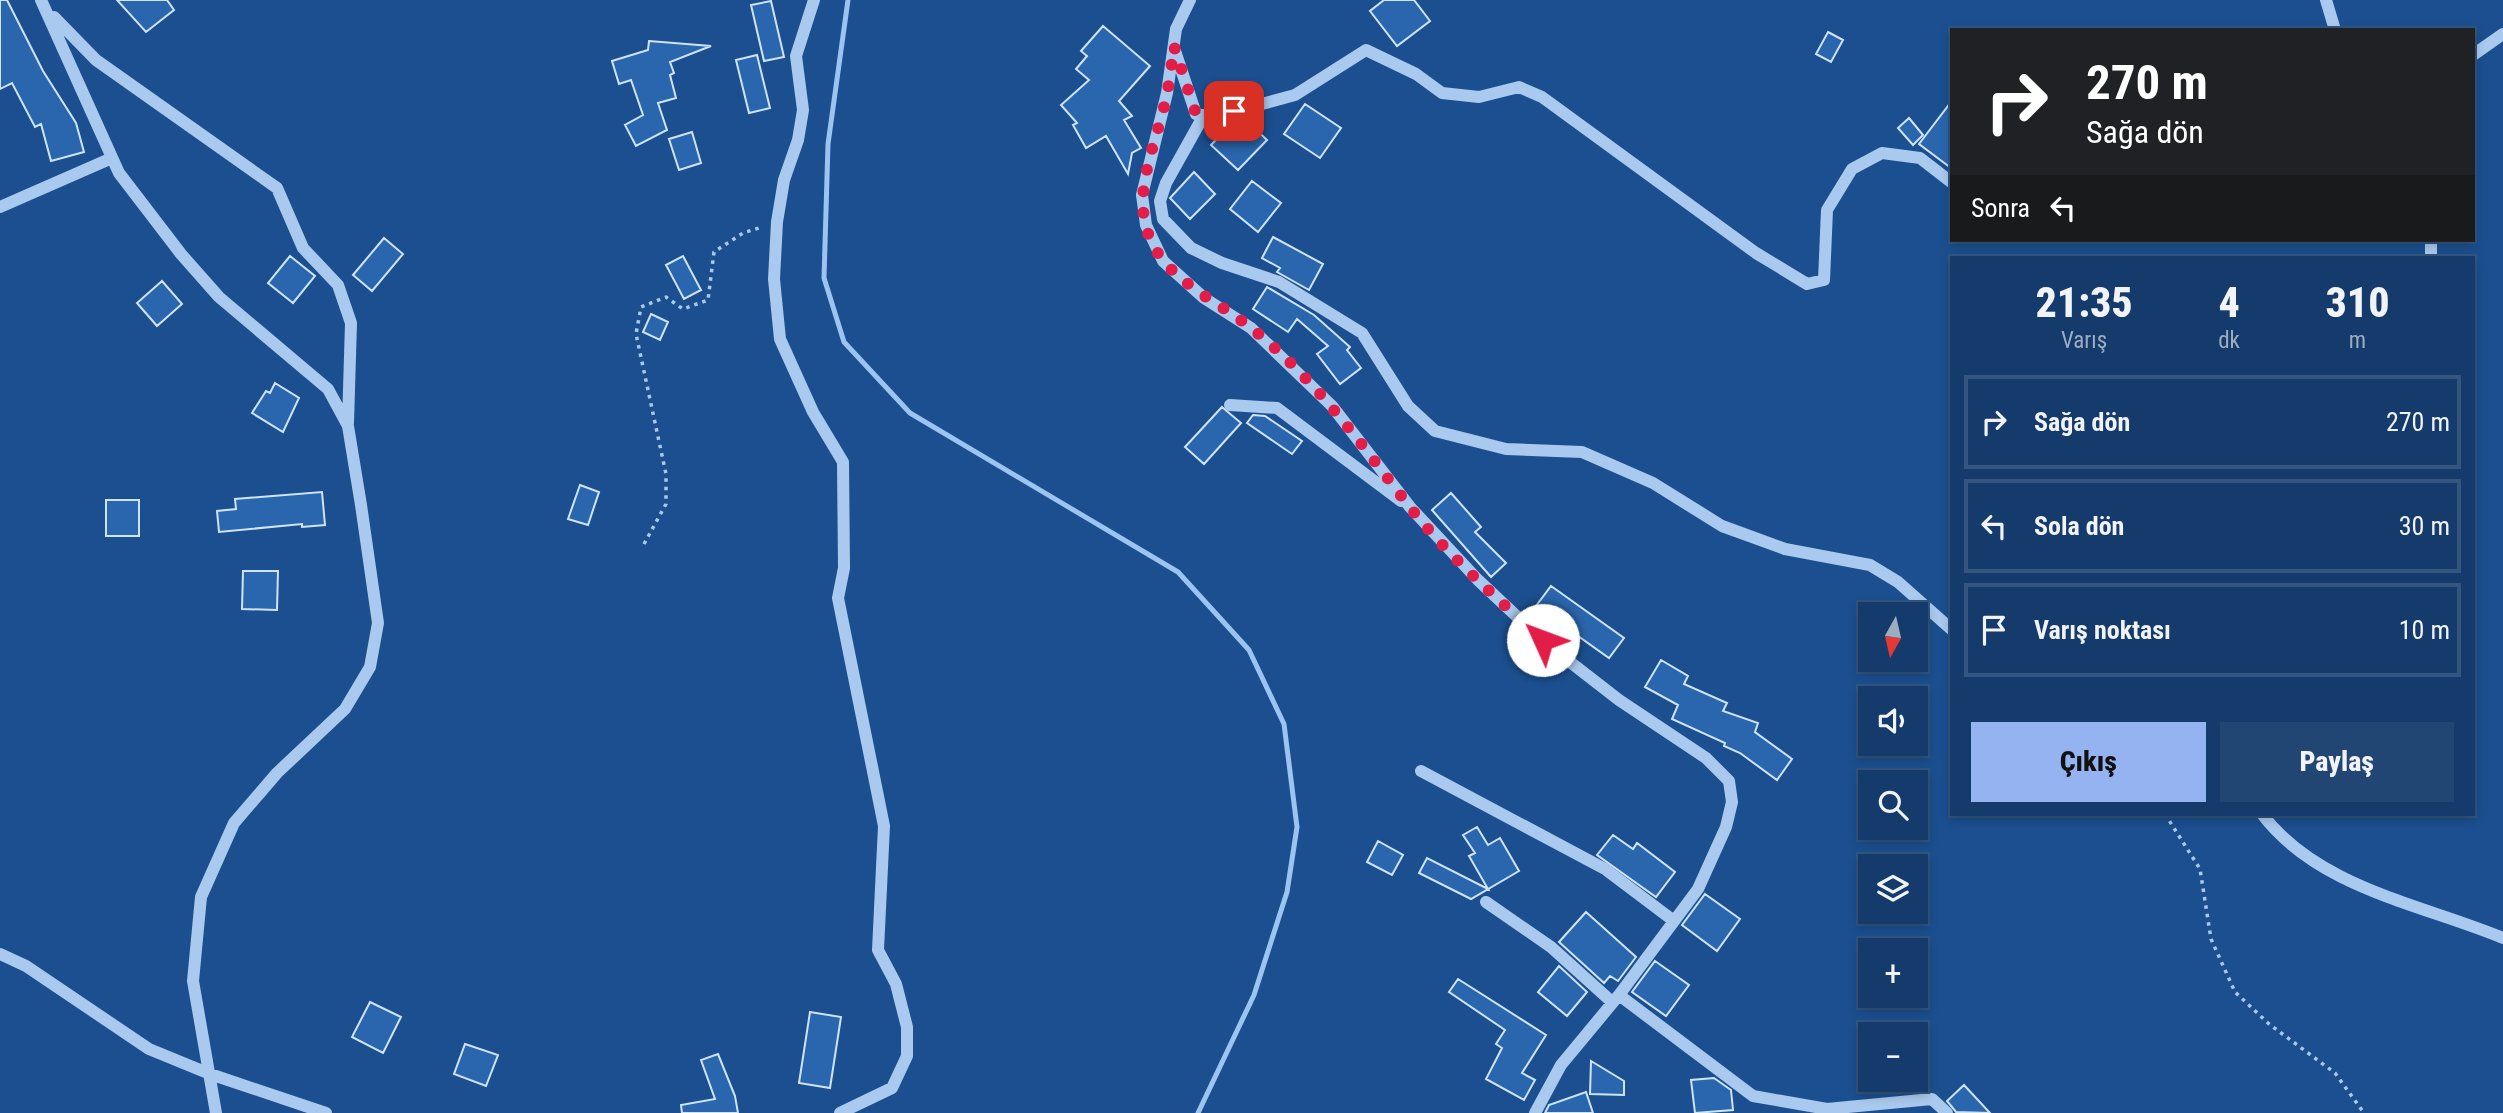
<!DOCTYPE html>
<html lang="tr">
<meta charset="utf-8">
<style>
:root{--surface:#143b6b;--page:#214673;--text:#f1f3f6;--muted:#9dadc1;--line:#33557e;--accent:#95b2f1}
body{margin:0;font-family:"Roboto Condensed",sans-serif;background:var(--page);color:var(--text);height:100vh;display:flex;flex-direction:column;font-size:26px;white-space:nowrap}
*{box-sizing:border-box;margin:0}
p{font-size:23px;color:var(--muted)}
.icon{flex:none;width:38px;height:38px;fill:none;stroke:currentColor;stroke-width:2;stroke-linecap:round;stroke-linejoin:round}
.map{position:relative;flex:1;overflow:hidden}
.sheet{position:absolute;left:1950px;top:256px;width:525px;height:560px;display:flex;flex-direction:column;background:var(--surface);border-radius:0px;box-shadow:0 4px 10px #0003,0 0 0 2px var(--line)}
.sheet>*{flex:none}
.top-card{position:absolute;left:1950px;top:28px;width:525px;height:214px;border-radius:0px;box-shadow:0 4px 10px #0003,0 0 0 2px var(--line);background:#202124;color:#fff;overflow:hidden}
.needle{width:46px;rotate:188deg}
.controls{position:absolute;left:1858px;top:602px;display:grid;gap:14px}
.controls a{display:grid;place-items:center;width:70px;height:70px;border-radius:0px;background:var(--surface);box-shadow:0 4px 10px #0003,0 0 0 2px var(--line);font-size:35px}
.pin{position:absolute;display:grid;place-items:center;width:60px;height:60px;color:#fff;margin:-30px;border-radius:14px;box-shadow:0 4px 10px #0006}
.me{position:absolute;width:77px;margin:-38px;rotate:313deg;stroke-linejoin:round;filter:drop-shadow(0 0 5px #0008)}
.turn{display:flex;align-items:center;gap:24px;height:147px;padding:0 21px;font-size:32px}
.turn .icon{width:91px;height:91px;stroke-width:2.5}
.turn b{display:block;font-size:49px;line-height:60px}
.then{display:flex;align-items:center;height:66px;padding:0 21px;background:#0003;gap:14px;font-size:26px}
.eta{display:flex;justify-content:space-evenly;align-items:center;height:119px;text-align:center}
.eta b{font-size:42px;font-weight:800;line-height:49px}
.button{display:flex;gap:14px;margin-top:auto;padding:14px 21px}
.button a{flex:1;height:80px;border-radius:0px;background:var(--accent);color:#111;font-size:28px;font-weight:800;line-height:80px;text-align:center}
.button a+a{background:var(--page);color:var(--text)}
ul{padding:0;list-style:none}
li{display:flex;align-items:center;gap:21px;height:94px;margin:0 14px 10px;padding:0 7px;border:4px solid var(--line);border-radius:0px}
li div{flex:1}
li b{display:block;font-size:26px}
li em{font-style:normal}
.map>svg:first-child{display:block}
.lines{fill:none;stroke-linecap:round;stroke-linejoin:round}
.stream{stroke:#9cc4f0;stroke-width:5}
.building{fill:#2a66ad;stroke:#cfe3fa;stroke-width:2}
.path{stroke:#a9c9ee;stroke-width:3.5;stroke-dasharray:3.5 5;stroke-linecap:butt}
.minor{stroke:#a9c9ee;stroke-width:12}
.route{stroke:#e11d48;stroke-width:12;stroke-dasharray:0 21.6}
</style>
<div class="map">
<svg width="2503" height="1113" viewBox="0 0 2503 1113">
<rect width="100%" height="100%" fill="#1b4f8f"/>
<g class="lines">
<path class="stream" d="M 848,0 L 828,144 L 824,278 L 844,342 L 910,413 L 1178,572 L 1249,650 L 1284,724 L 1297,827 L 1287,892 L 1254,995 L 1198,1113"/>
</g>
<path class="building" d="M 0,0 L 7,0 L 43,71 L 76,123 L 84,152 L 51,161 L 41,124 L 35,127 L 12,83 L 0,89 Z
M 117,0 L 167,0 L 174,10 L 146,32 Z
M 1384,0 L 1414,0 L 1430,21 L 1397,46 L 1370,11 Z
M 771,1 L 784,57 L 764,61 L 751,5 Z
M 1103,26 L 1150,66 L 1119,101 L 1132,116 L 1124,120 L 1141,148 L 1132,153 L 1128,174 L 1106,136 L 1086,148 L 1073,125 L 1077,123 L 1061,105 L 1089,80 L 1076,69 L 1087,56 L 1081,51 Z
M 1828,32 L 1843,40 L 1831,62 L 1816,54 Z
M 649,41 L 711,46 L 670,62 L 674,73 L 670,75 L 676,98 L 658,103 L 667,130 L 636,146 L 625,125 L 643,115 L 631,80 L 619,84 L 612,61 L 648,50 Z
M 757,55 L 770,108 L 749,113 L 736,60 Z
M 1951,102 L 1951,168 L 1919,144 Z
M 1305,104 L 1341,128 L 1320,158 L 1284,134 Z
M 1244,118 L 1267,140 L 1238,170 L 1211,145 L 1234,121 Z
M 1909,118 L 1923,135 L 1913,145 L 1898,128 Z
M 692,132 L 701,163 L 679,170 L 669,139 Z
M 1194,172 L 1215,194 L 1190,219 L 1170,198 Z
M 1252,181 L 1281,203 L 1258,232 L 1230,209 Z
M 1273,237 L 1323,264 L 1309,290 L 1277,272 L 1280,268 L 1262,258 Z
M 384,238 L 403,254 L 372,291 L 353,275 Z
M 290,256 L 315,276 L 293,303 L 268,283 Z
M 683,256 L 701,290 L 684,299 L 666,265 Z
M 162,281 L 182,304 L 157,326 L 137,303 Z
M 1267,287 L 1314,315 L 1350,347 L 1347,350 L 1361,368 L 1340,384 L 1317,354 L 1328,346 L 1297,319 L 1288,332 L 1253,309 Z
M 651,314 L 668,322 L 660,340 L 643,332 Z
M 275,383 L 299,398 L 283,432 L 252,413 L 266,391 L 270,393 Z
M 1222,407 L 1241,423 L 1204,464 L 1185,447 Z
M 1253,415 L 1265,416 L 1302,441 L 1292,454 L 1247,423 Z
M 580,485 L 599,492 L 588,525 L 568,519 Z
M 322,492 L 325,525 L 302,527 L 302,524 L 219,532 L 217,511 L 236,509 L 235,499 Z
M 1451,493 L 1481,527 L 1475,532 L 1506,563 L 1491,577 L 1432,510 Z
M 106,500 L 139,500 L 139,536 L 106,536 Z
M 243,571 L 278,571 L 277,610 L 242,609 Z
M 1551,586 L 1624,638 L 1609,658 L 1536,606 Z
M 1661,660 L 1688,676 L 1684,684 L 1727,703 L 1723,711 L 1758,723 L 1755,732 L 1792,759 L 1777,780 L 1740,753 L 1724,746 L 1725,743 L 1672,719 L 1678,705 L 1645,687 Z
M 1477,827 L 1488,845 L 1500,838 L 1519,871 L 1471,899 L 1419,873 L 1427,858 L 1488,889 L 1469,856 L 1475,853 L 1463,835 Z
M 1613,835 L 1633,849 L 1637,843 L 1675,872 L 1656,897 L 1597,855 Z
M 1378,841 L 1403,855 L 1392,875 L 1367,862 Z
M 1705,894 L 1740,919 L 1717,951 L 1682,925 Z
M 1586,912 L 1636,957 L 1618,981 L 1610,976 L 1604,983 L 1559,942 Z
M 1655,961 L 1689,985 L 1666,1016 L 1632,992 Z
M 1559,966 L 1587,992 L 1567,1016 L 1538,992 Z
M 1458,979 L 1546,1035 L 1522,1073 L 1535,1080 L 1524,1100 L 1486,1079 L 1502,1048 L 1496,1044 L 1505,1030 L 1449,992 Z
M 370,1002 L 401,1017 L 383,1053 L 352,1037 Z
M 810,1012 L 841,1017 L 830,1088 L 799,1083 Z
M 465,1044 L 498,1055 L 486,1086 L 454,1074 Z
M 718,1054 L 735,1096 L 738,1113 L 682,1113 L 681,1105 L 715,1099 L 701,1060 Z
M 1591,1061 L 1624,1081 L 1624,1095 L 1590,1094 Z
M 1714,1078 L 1731,1090 L 1733,1110 L 1695,1113 L 1691,1080 Z
M 1964,1085 L 1990,1113 L 1956,1112 L 1947,1101 Z
M 1586,1092 L 1593,1113 L 1545,1113 L 1549,1105 Z"/>
<g class="lines">
<path class="path" d="M 644,544 L 666,504 L 666,474 L 636,334 L 641,307 L 666,297 L 683,309 L 708,300 L 714,252 L 743,233 L 762,227
M 2165,814 L 2200,869 L 2211,939 L 2235,992 L 2269,1024 L 2335,1073 L 2364,1113"/>
<path class="minor" d="M 41,0 L 119,173 L 181,254 L 219,297 L 328,389 L 348,426 L 361,505 L 378,623 L 370,667 L 345,709 L 277,773 L 234,823 L 201,897 L 193,981 L 216,1113
M 814,0 L 796,56 L 803,110 L 798,140 L 784,180 L 777,222 L 774,279 L 780,339 L 813,412 L 843,462 L 844,568 L 838,598 L 884,826 L 878,950 L 896,984 L 907,1027 L 907,1056 L 892,1088 L 840,1113
M 1190,0 L 1176,29 L 1167,93 L 1142,195 L 1146,225 L 1163,261 L 1204,298 L 1251,328 L 1332,406 L 1410,507 L 1478,580 L 1543,641 L 1619,700 L 1706,758 L 1729,781 L 1732,802 L 1726,827 L 1698,889 L 1619,995 L 1561,1065 L 1535,1113
M 2326,0 L 2335,30
M 54,17 L 96,60 L 277,188 L 303,248 L 338,285 L 351,323 L 348,423
M 1175,51 L 1196,114 L 1214,117 L 1295,95 L 1366,50 L 1416,74 L 1442,93 L 1479,97 L 1519,87 L 1542,97 L 1756,253 L 1807,284 L 1824,280 L 1827,210 L 1852,169 L 1882,153 L 1920,158 L 1951,182
M 2473,55 L 2503,34
M 1204,115 L 1166,183 L 1160,201 L 1163,219 L 1191,248 L 1222,263 L 1279,282 L 1362,333 L 1408,406 L 1435,431 L 1506,449 L 1582,452 L 1653,483 L 1722,526 L 1785,549 L 1870,565 L 1898,582 L 1951,629
M 0,207 L 112,158
M 2431,257 L 2431,240
M 1230,405 L 1277,408 L 1401,501
M 1421,771 L 1605,869 L 1674,921
M 2262,814 C 2318,888 2421,904 2503,938
M 1486,902 L 1551,947 L 1612,1002
M 0,954 L 26,966 L 149,1049 L 210,1074 L 326,1113
M 1619,995 L 1753,1096 L 1827,1109 L 1932,1099 L 1947,1113"/>
</g>
<g class="lines">
<path class="route" d="M 1234,111 L 1214,117 L 1196,114 L 1174,46 C 1172,62 1170,78 1167,94 C 1159,135 1136,181 1145,223 C 1157,277 1213,297 1251,328 C 1314,377 1361,444 1409,506 C 1447,555 1497,598 1543,640"/>
</g>
</svg>
<div class="controls">
<a><svg class="needle" viewBox="-14 -14 28 28"><path d="M0-13l5 13h-10z" fill="#e53935"/><path d="M0 13l5-13h-10z" fill="#9dadc1"/></svg></a>
<a><svg class="icon" aria-label="sound" viewBox="0 0 24 24"><path d="M4 9h4l5-4v14l-5-4H4zM17 9q2 3 0 6"/></svg></a>
<a><svg class="icon" aria-label="search" viewBox="0 0 24 24"><circle cx="10" cy="10" r="6"/><path d="M15 15l6 6"/></svg></a>
<a><svg class="icon" aria-label="layers" viewBox="0 0 24 24"><path d="M12 4l9 5-9 5-9-5zM3 14l9 5 9-5"/></svg></a>
<a>+</a>
<a>−</a>
</div>
<div class="pin" style="left:1234px;top:111px;background:#d93025"><svg class="icon" aria-label="arrive" viewBox="0 0 24 24"><path d="M6 21V4h12l-3 4 3 4H6"/></svg></div>
<svg class="me" style="left:1543px;top:640px" viewBox="-20 -20 40 40"><circle r="19" fill="#fff"/><path d="M0-13L10 11 0 6-10 11z" fill="#e11d48"/></svg>
<div class="top-card">
<div class="turn"><svg class="icon" aria-label="right" viewBox="0 0 24 24"><path d="M7 20v-9h11M14 6l5 5-5 5"/></svg><div><b>270 m</b>Sağa dön</div></div>
<div class="then">Sonra<svg class="icon" aria-label="left" viewBox="0 0 24 24"><path d="M17 20v-9H6M10 6l-5 5 5 5"/></svg></div>
</div>
<section class="sheet">
<div class="eta">
<div><b>21:35</b><p>Varış</p></div>
<div><b>4</b><p>dk</p></div>
<div><b>310</b><p>m</p></div>
</div>
<ul>
<li><svg class="icon" aria-label="right" viewBox="0 0 24 24"><path d="M7 20v-9h11M14 6l5 5-5 5"/></svg><div><b>Sağa dön</b></div><em>270 m</em></li>
<li><svg class="icon" aria-label="left" viewBox="0 0 24 24"><path d="M17 20v-9H6M10 6l-5 5 5 5"/></svg><div><b>Sola dön</b></div><em>30 m</em></li>
<li><svg class="icon" aria-label="arrive" viewBox="0 0 24 24"><path d="M6 21V4h12l-3 4 3 4H6"/></svg><div><b>Varış noktası</b></div><em>10 m</em></li>
</ul>
<div class="button"><a>Çıkış</a><a>Paylaş</a></div>
</section>
</div>
